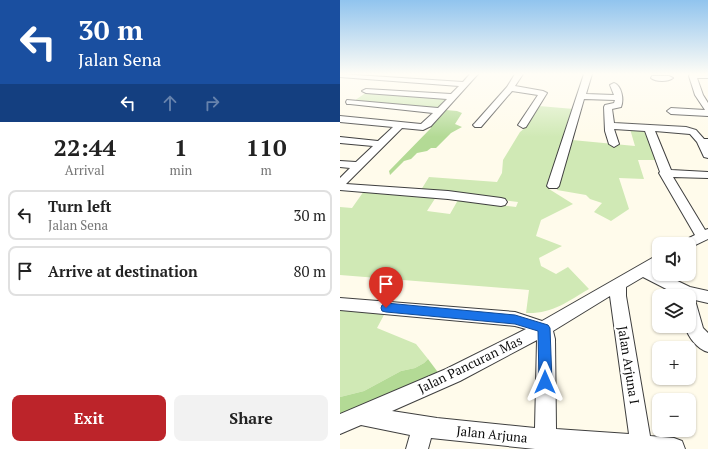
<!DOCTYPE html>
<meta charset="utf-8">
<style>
:root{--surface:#fff;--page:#f2f2f2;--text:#222;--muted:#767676;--line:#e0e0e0;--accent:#bc242a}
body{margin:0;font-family:"PT Serif",serif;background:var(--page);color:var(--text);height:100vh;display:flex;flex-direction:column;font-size:15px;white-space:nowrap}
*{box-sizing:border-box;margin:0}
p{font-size:13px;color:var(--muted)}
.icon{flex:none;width:22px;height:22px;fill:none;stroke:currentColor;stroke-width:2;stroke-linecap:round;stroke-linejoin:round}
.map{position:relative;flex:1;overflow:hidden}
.panel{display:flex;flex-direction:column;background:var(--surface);width:340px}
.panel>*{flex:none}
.hud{background:#1a4fa0;color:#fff;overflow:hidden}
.tools{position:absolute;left:312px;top:237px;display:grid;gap:8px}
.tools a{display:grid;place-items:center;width:44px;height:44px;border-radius:8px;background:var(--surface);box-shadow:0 1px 3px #0004;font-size:20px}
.pin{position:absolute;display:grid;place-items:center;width:34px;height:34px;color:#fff;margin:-41px -17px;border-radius:50% 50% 50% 0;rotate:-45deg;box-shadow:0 0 4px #0007}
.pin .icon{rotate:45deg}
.me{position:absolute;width:44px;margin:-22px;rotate:0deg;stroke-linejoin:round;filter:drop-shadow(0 0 3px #0008)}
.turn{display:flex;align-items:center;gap:14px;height:84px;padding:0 12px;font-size:18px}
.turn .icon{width:52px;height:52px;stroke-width:2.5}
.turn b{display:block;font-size:28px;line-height:34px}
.lanes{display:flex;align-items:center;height:38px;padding:0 12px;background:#0003;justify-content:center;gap:20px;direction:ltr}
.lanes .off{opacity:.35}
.eta{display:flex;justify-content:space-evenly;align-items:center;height:68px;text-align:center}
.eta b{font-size:24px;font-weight:700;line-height:28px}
.action{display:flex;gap:8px;margin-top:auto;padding:8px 12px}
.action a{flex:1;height:46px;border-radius:8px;background:var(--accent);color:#fff;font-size:16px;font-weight:700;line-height:46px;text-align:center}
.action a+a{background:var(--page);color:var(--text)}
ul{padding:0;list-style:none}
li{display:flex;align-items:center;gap:12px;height:50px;margin:0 8px 6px;padding:0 4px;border:2px solid var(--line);border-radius:8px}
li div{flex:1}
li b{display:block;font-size:15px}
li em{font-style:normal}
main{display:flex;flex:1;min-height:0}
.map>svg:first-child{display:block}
.green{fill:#d0e9b5}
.forest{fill:#b3da95}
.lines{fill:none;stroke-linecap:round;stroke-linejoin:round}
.minor-casing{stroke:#3f3f3f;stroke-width:2}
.minor{fill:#fff;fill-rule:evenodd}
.route{fill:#1a73e8;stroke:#114b97}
.labels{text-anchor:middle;stroke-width:4;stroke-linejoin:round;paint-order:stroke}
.near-street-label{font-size:13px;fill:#0c0c0c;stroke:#fff}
</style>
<main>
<section class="panel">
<div class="hud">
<div class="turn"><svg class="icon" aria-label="left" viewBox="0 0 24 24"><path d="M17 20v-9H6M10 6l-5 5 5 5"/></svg><div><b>30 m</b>Jalan Sena</div></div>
<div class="lanes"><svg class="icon" aria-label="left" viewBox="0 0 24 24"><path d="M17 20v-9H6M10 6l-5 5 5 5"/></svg><svg class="icon off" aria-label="ahead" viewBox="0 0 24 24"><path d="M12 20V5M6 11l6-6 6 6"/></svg><svg class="icon off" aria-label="right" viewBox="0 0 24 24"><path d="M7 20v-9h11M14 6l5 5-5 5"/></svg></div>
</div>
<div class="eta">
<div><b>22:44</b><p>Arrival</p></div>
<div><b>1</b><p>min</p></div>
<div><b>110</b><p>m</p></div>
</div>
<ul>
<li><svg class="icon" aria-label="left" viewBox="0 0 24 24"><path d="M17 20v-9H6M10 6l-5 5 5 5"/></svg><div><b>Turn left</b><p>Jalan Sena</p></div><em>30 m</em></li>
<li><svg class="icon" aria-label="arrive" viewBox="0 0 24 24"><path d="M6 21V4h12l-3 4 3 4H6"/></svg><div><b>Arrive at destination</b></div><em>80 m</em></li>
</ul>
<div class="action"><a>Exit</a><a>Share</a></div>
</section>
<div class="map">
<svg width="368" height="449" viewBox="0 0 368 449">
<rect width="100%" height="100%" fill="#fffbeb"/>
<path class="green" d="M 33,92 L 107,99 L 98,109 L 14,101 L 24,94 Z
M 199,106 L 234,109 L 209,189 L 233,204 L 201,220 L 196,236 L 222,246 L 199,258 L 201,266 L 216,274 L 228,267 L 249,289 C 227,302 212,314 186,313 L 189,290 L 0,275 L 0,207 L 12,208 L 24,191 L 96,197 L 87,211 L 110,214 L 118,200 L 176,207 L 178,202 L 81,190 L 89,177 L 157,182 L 162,173 L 163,160 L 180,132 L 186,127 Z
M 290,129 L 305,132 L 320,160 L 298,160 L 304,179 L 279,178 L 289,209 L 271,221 L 254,212 L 262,203 L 250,199 L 246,195 L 217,190 L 232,140 L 295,146 Z
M 0,307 L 45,313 L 37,328 L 76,344 L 88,359 L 84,363 L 75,368 L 61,371 L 24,391 L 0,397 Z"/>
<path class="forest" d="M 106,110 L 117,111 L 122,113 L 115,124 L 122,127 L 111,133 L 96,148 L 91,148 L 87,151 L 77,153 L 71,159 L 64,161 L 50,175 L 49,171 L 91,128 L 90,126 Z
M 88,359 L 100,375 L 0,414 L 0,397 L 24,391 L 61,371 L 75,368 L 84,363 Z"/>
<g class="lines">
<defs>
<path id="minor" d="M 0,74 L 123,82 L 130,74 L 138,74 L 91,126 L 83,130 L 62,128 L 6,184 L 108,191 L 161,198 L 165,199 L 167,202 L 165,205 L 161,206 L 108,199 L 0,190 L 0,178 L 10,168 L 0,167 L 0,161 L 16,162 L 33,146 L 0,143 L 0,137 L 38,141 L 53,127 L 0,122 L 0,116 L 81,124 L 93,113 L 10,104 L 7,104 L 6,102 L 7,100 L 98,108 L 107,99 L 26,93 L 22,91 L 26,89 L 111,94 L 119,86 L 0,77 Z
M 175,74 L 183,74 L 175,86 L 203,91 L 207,93 L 186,127 L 183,128 L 178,125 L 198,95 L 172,91 L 141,127 L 135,127 L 133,125 L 135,123 L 167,87 Z
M 244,74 L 252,74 L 246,94 L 274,95 L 270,85 L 274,83 C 282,86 284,100 281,107 L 272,109 L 274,123 L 346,127 L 356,130 L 364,139 L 368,139 L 368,158 L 364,157 L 357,142 L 350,134 L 315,131 L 331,170 L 368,172 L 368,178 L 333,177 L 365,230 L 368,229 L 368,239 L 349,248 L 349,244 L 341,244 L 343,241 L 355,235 L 319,173 L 320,172 L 305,131 L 274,129 L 279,144 L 274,147 L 269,144 L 265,131 L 264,107 L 265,105 L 274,103 L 275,100 L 244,99 L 219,186 L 217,188 L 209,188 L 207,186 Z
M 350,74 L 368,74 L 368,78 L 357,78 L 363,95 L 368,103 L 368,116 L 331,114 L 327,111 L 331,108 L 365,110 L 355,95 L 349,76 Z
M 312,76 L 329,76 L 333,78 C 328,82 316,82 311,78 Z
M 319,255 L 319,267 L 314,270 L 319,272 L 319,274 L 323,274 L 350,287 L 368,291 L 368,303 L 355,300 L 363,328 L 368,333 L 368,352 C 357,349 348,337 345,326 L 349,326 L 349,296 L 340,296 L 303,277 L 286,287 L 286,296 L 310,436 L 334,438 L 342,441 L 345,449 L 195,449 L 91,438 L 88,449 L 66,449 L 70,435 L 21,425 L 0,434 L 0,414 L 106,369 L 186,329 L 175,326 L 0,310 L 0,298 L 175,312 L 202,321 L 314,257 ZM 270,296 L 289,434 L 216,429 L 215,339 L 213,331 ZM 197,340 L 195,428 L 97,418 L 52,411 L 120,381 Z"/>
</defs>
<use href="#minor" class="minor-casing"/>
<use href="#minor" class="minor"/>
</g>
<linearGradient id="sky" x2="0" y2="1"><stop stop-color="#91c4ee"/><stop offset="0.54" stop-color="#fffdf6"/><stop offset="1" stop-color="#fffdf6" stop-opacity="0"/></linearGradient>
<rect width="368" height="137" fill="url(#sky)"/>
<path class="route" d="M 46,303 L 175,315 L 208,325 L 210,328 L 212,382 L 210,386 L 205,388 L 201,386 L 199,382 L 198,331 L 175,324 L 46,312 L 42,311 L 41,308 L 42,305 Z"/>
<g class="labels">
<g class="near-street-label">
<text transform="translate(130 364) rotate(-26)" y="5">Jalan Pancuran Mas</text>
<text transform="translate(289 365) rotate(81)" y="5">Jalan Arjuna I</text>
<text transform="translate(152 434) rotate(6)" y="5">Jalan Arjuna</text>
</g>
</g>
</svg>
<div class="tools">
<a><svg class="icon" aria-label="sound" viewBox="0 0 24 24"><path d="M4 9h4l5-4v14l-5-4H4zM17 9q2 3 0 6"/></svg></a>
<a><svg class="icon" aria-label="layers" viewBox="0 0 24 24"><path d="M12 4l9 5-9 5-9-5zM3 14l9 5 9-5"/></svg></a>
<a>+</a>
<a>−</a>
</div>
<div class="pin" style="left:46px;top:308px;background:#d93025"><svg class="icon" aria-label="arrive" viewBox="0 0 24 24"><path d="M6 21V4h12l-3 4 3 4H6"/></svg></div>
<svg class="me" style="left:205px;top:382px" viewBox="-20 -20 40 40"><path d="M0-17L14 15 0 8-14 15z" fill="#1a73e8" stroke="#fff" stroke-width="4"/></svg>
</div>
</main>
